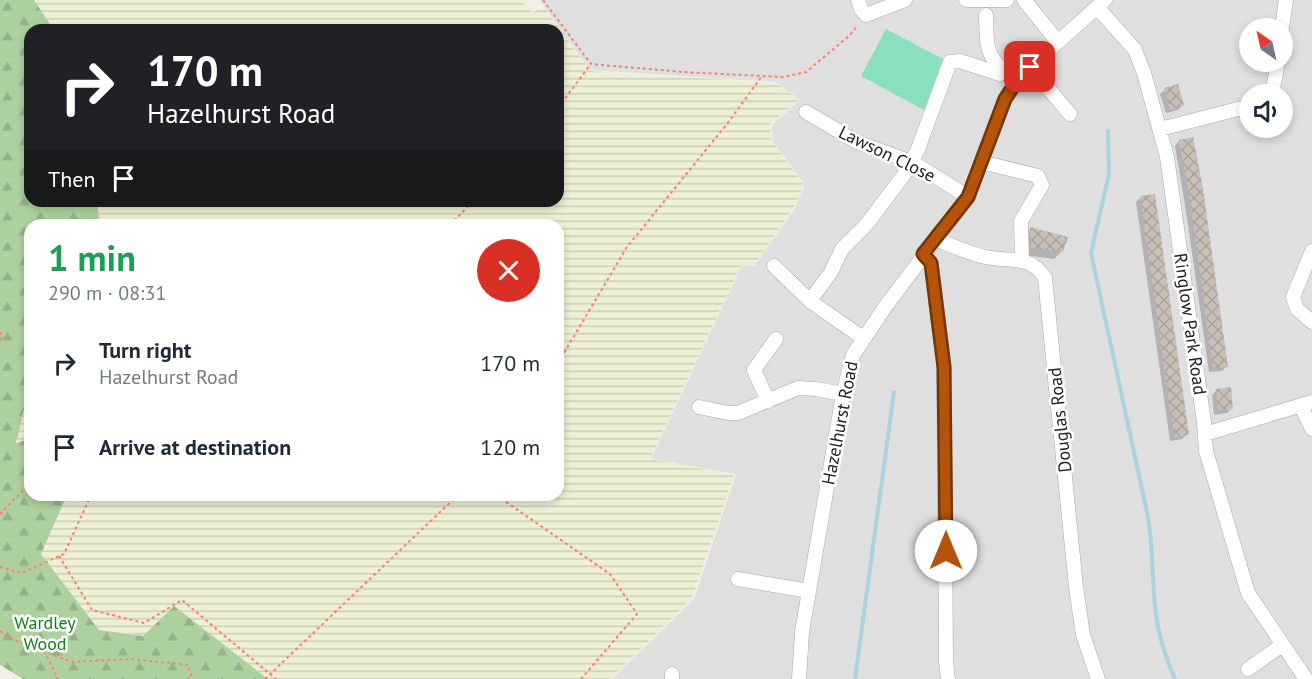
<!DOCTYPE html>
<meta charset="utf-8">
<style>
:root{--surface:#fff;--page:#f6f6f7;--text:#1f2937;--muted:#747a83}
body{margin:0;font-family:"PT Sans",sans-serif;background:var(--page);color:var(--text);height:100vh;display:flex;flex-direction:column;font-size:22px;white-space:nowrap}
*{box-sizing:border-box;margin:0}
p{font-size:20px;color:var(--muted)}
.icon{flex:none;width:33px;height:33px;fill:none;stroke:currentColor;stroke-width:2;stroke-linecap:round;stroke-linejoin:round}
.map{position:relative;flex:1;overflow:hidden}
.panel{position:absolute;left:24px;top:219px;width:540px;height:282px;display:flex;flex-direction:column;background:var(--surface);border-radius:18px;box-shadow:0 3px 9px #0003}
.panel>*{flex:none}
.guide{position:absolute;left:24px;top:24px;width:540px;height:183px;border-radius:18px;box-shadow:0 3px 9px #0003;background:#202124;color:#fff;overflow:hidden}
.needle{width:39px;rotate:326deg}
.tools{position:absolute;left:1239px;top:18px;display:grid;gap:12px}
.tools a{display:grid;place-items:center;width:54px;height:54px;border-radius:50%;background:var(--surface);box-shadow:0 3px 9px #0003;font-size:30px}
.pin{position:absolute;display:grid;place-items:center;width:51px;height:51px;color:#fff;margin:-26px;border-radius:12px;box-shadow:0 3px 9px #0006}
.me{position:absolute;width:66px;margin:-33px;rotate:0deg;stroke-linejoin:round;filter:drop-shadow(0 0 4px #0008)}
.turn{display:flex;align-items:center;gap:21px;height:126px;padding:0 24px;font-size:27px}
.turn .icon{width:78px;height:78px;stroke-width:2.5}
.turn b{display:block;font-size:42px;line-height:51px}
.then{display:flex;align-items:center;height:57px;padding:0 24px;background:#0003;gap:12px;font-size:22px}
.round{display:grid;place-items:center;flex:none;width:63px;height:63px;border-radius:32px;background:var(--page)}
.headline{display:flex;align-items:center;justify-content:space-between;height:102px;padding:0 24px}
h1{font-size:36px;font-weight:800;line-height:45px;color:#1e9e55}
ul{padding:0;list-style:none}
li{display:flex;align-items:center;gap:18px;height:84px;padding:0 24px}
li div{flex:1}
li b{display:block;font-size:22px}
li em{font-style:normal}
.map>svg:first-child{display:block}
.residential{fill:#e0dfdf;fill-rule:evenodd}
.farmland{fill:url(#farmland-rules)}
.forest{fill:url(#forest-firs)}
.pitch{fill:#88e0be}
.shadow{fill:#0003}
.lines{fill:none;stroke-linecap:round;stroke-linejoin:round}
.stream{stroke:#aad3df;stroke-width:4}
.building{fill:url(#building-cross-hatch)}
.minor-casing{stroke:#a9a9a9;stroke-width:15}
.path{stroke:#fa8072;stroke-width:2;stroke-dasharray:3 3;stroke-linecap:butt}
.minor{stroke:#fff;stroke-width:14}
.route-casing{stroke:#753606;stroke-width:15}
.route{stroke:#b45309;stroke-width:10}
.labels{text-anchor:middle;stroke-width:5;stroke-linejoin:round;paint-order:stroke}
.street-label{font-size:18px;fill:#222;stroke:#fff}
.park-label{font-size:18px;fill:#0c8416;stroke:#fff}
</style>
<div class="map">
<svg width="1312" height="679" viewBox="0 0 1312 679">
<defs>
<pattern id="farmland-rules" width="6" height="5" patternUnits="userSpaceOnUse" patternTransform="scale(1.5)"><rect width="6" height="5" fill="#eef0d5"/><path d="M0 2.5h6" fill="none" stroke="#ccceb7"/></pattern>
<pattern id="forest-firs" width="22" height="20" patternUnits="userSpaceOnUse" patternTransform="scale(1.5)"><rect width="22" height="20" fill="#add19e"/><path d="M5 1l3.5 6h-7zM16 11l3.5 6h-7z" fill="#95b388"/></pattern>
<pattern id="building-cross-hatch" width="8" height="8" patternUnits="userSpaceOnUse" patternTransform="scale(1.5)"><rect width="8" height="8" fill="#c7bfb8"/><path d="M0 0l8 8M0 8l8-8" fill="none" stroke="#aba49e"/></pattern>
</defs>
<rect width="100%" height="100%" fill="#f2efe9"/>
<path class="residential" d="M 540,0 L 1312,0 L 1312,679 L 612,679 L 694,599 L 736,474 L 651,459 L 742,265 L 754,266 L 794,210 L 805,184 L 773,142 L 772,125 L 800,100 L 776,82 L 590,70 ZM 1250,28 L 1282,28 L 1282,62 L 1250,62 ZM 1250,94 L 1282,94 L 1282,128 L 1250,128 Z"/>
<path class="farmland" d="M 34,0 L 521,0 L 532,12 L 545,8 L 590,71 L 776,83 L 799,100 L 770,124 L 772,142 L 804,184 L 793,209 L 754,265 L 741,265 L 650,459 L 734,475 L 692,598 L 610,679 L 268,679 L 174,607 L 143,636 L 99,630 L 40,554 L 67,495 L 558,495 L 558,225 L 100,225 L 97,201 L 558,201 L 558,30 L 54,30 Z
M 30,384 L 30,439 L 15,443 Z"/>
<path class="forest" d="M 0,0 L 34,0 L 54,30 L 30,30 L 30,201 L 97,201 L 100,225 L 30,225 L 30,384 L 16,443 L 30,439 L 30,495 L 67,495 L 41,554 L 99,630 L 143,636 L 174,606 L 268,679 L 23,679 L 0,665 Z"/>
<path class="pitch" d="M 886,29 L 943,59 L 924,110 L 861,76 Z"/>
<path class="shadow" d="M 1165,90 L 1183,105 L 1178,110 L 1166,113 L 1160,94 Z
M 1179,141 L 1227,366 L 1222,371 L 1209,372 L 1187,218 L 1175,146 Z
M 1141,197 L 1187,434 L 1182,439 L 1170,441 L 1136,202 Z
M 1031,229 L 1062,251 L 1054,259 L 1024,255 L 1023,236 Z
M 1217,390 L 1232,408 L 1227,413 L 1214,415 L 1212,395 Z"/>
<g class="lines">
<path class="stream" d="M 1108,131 L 1109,174 L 1091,253 L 1148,517 C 1153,547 1152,577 1155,606 C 1157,632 1165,656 1175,679
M 855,679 L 894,392"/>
</g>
<path class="building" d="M 1178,84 L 1184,105 L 1170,110 L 1164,88 Z
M 1193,137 L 1203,189 L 1228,367 L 1213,368 L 1188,187 L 1179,140 Z
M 1155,194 L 1189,435 L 1174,437 L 1140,196 Z
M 1030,227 L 1068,237 L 1063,252 L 1031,248 Z
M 1231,387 L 1233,409 L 1219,411 L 1216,389 Z"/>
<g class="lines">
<defs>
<path id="minor" d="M 858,0 L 861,9 L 866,15 L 905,0
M 966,0 L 1007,0
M 1024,0 L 1058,42
M 1097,7 L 1135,50 L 1144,73 L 1167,157 L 1204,422 L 1206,451 L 1248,593 L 1306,679
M 986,15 C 987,43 984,56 1008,74
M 1282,28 L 1286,0
M 1030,67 L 1070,114
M 1272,94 L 1278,62
M 806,112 L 857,142 L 914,163 L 968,197
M 1160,129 L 1250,106
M 981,162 L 1038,176 L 1042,185 L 1021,221 L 1022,260
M 936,239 C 952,246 968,253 985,257 C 1008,262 1031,254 1045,278 L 1076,587 L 1083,635 L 1098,679
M 1312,251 L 1293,297 L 1297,309 L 1312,322
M 923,254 L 931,263 L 944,367 L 946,661 L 948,679
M 774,266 L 810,301 L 863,338
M 810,301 L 831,272 L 842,249 L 866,225 L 906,172 L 918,149 L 950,62 L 960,61 L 1000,74 L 1005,72
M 768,401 L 754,370 L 776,339
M 1301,406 L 1312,429
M 699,407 L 728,413 L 738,413 L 798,388 L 816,389 L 843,394
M 1205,434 L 1312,402
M 738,579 L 809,591
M 1248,669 L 1282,645
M 672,679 L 672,674
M 799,679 L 802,632 L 843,394 L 853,355 L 885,307 L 968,197 L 1005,99 L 1017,81 L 1030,67 L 1105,0"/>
</defs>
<use href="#minor" class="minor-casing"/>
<path class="path" d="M 543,0 L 591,64 L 683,72 L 783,77 L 806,72 L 849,36 L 858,25
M 558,108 L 590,65
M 450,225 L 473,201
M 0,332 L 2,337 L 0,343
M 558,363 L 627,247 L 727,124 L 762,76
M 496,495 L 610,574 L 637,614 L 581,679
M 0,514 L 30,483
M 59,556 L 92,610 L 144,623 L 182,600 L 276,679
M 0,567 L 22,573 L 64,554 L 91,495
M 0,631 L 12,639 L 72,662 L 131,659 L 188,665 L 192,679
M 44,651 L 58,679
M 265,679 L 458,495"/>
<use href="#minor" class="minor"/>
</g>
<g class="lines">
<defs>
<path id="route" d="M 946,551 L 944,367 L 931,263 L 923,254 L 968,197 L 1005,99 L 1017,81 L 1030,67"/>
</defs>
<use href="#route" class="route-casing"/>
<use href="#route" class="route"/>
</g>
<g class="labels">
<g class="street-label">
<text transform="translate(887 154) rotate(26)" y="6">Lawson Close</text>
<text transform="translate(1190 324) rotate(82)" y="6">Ringlow Park Road</text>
<text transform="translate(1060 420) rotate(-96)" y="6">Douglas Road</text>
<text transform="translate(840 423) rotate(-79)" y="6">Hazelhurst Road</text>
</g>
<g class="park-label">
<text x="45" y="629">Wardley<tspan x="45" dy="21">Wood</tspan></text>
</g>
</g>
</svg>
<div class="tools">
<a><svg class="needle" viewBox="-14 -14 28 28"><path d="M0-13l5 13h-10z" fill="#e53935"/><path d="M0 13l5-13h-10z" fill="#747a83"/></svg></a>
<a><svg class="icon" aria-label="sound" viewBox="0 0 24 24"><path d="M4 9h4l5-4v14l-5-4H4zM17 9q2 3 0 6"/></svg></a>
</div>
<div class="pin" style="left:1030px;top:67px;background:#d93025"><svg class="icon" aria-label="arrive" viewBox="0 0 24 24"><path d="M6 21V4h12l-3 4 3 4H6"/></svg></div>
<svg class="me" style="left:946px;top:551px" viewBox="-20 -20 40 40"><circle r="19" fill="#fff"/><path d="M0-13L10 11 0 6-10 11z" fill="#b45309"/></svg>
<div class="guide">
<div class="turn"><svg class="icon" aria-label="right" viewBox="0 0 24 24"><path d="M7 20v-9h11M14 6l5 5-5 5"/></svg><div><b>170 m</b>Hazelhurst Road</div></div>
<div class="then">Then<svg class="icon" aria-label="arrive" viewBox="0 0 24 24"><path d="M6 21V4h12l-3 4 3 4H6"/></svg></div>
</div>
<section class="panel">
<div class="headline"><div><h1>1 min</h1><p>290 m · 08:31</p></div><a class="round" style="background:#d93025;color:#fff"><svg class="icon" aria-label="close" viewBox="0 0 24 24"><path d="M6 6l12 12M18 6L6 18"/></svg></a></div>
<ul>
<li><svg class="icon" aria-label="right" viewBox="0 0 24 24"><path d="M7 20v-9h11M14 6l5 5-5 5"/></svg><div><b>Turn right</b><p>Hazelhurst Road</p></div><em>170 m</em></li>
<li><svg class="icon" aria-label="arrive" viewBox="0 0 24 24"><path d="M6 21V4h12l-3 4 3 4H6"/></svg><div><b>Arrive at destination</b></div><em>120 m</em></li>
</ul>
</section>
</div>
